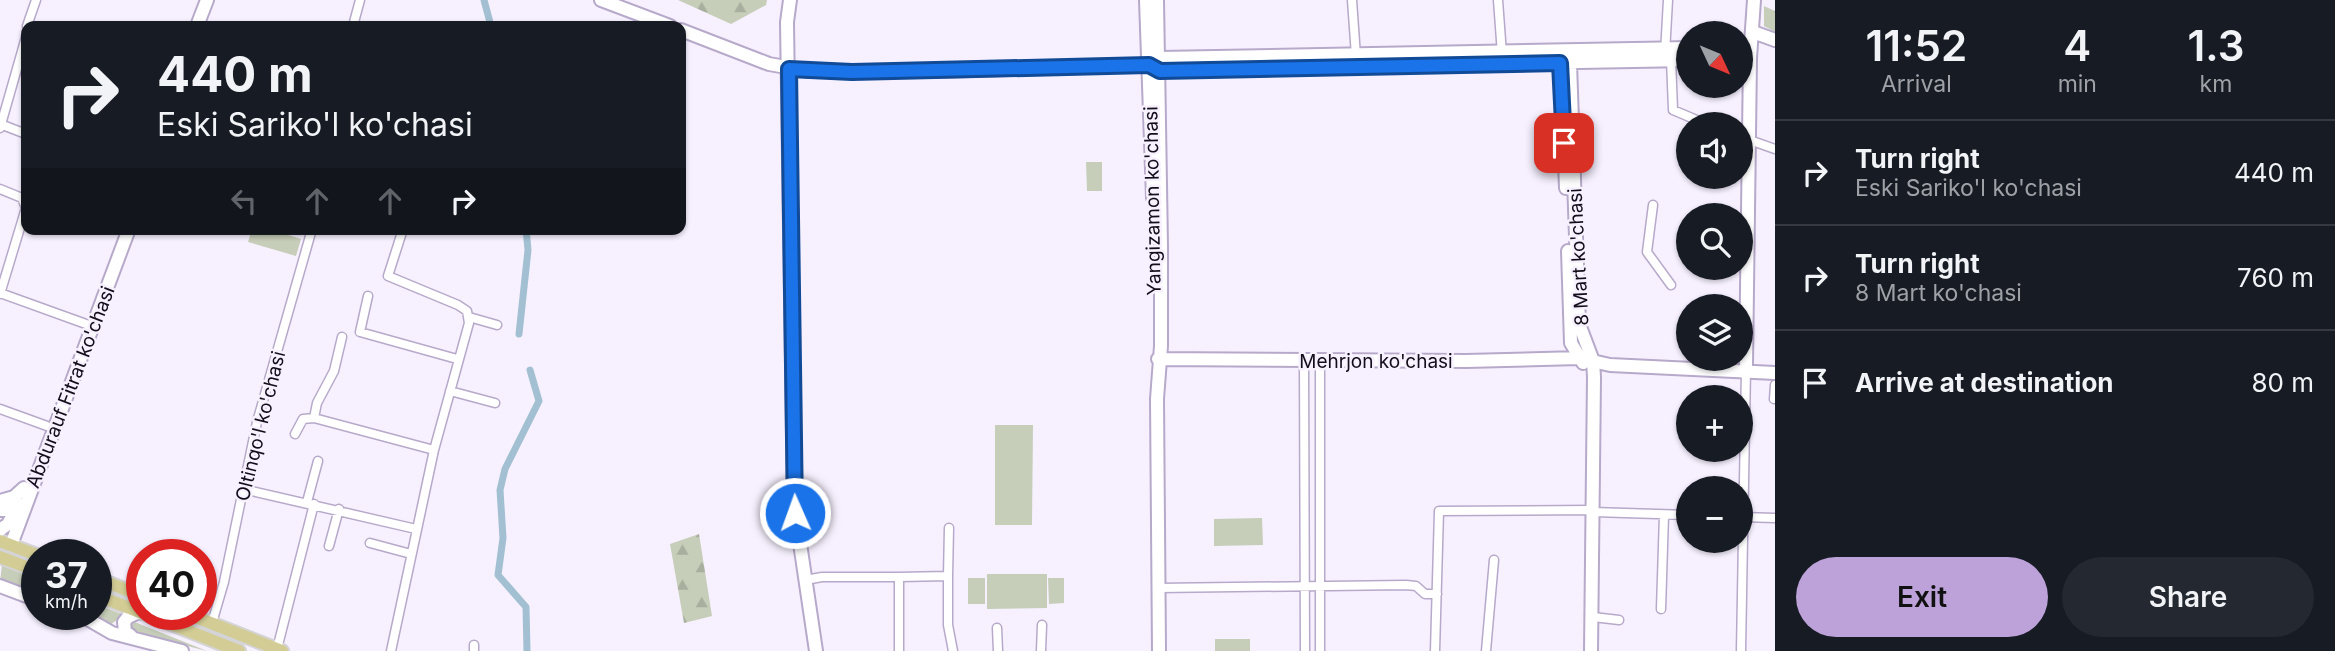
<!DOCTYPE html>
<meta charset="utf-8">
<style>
:root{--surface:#171b24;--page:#242831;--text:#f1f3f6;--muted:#9ea1a6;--line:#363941;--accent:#bda2d9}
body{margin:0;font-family:Inter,sans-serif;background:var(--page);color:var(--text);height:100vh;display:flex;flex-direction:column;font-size:26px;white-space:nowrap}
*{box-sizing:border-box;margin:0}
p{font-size:23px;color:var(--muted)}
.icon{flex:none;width:38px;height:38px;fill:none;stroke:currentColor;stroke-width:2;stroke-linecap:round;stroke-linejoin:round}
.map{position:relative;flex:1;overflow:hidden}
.drawer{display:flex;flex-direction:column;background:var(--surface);width:560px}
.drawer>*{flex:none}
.hud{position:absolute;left:21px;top:21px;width:665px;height:214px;border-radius:14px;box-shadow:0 2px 5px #0004;background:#171b24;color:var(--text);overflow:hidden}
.needle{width:46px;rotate:134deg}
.tools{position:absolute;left:1676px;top:21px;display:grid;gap:14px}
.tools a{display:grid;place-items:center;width:77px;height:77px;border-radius:50%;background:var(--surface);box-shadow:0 2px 5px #0004;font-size:35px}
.speed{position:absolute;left:21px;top:539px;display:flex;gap:14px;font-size:35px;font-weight:700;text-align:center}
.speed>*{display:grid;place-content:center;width:91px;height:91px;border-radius:50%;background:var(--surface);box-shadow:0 2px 5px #0004;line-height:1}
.speed small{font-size:18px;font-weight:400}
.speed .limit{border:10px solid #d22;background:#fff;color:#111}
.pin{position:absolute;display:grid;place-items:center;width:60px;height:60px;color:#fff;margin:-30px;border-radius:14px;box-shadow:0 4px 10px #0006}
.me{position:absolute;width:77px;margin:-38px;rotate:358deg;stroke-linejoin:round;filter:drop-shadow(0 0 5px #0008)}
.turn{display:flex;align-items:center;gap:24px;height:147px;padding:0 21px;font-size:32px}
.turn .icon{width:91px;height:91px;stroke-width:2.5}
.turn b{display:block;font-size:49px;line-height:60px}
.lanes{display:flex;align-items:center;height:66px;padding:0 21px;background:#0003;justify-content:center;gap:35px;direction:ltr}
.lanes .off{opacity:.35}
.eta{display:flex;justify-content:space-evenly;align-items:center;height:119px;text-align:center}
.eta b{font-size:42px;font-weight:600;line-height:49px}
.button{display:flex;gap:14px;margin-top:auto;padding:14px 21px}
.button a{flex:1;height:80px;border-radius:42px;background:var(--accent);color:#111;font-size:28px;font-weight:600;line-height:80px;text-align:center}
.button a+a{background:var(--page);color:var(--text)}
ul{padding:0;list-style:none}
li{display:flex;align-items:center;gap:21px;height:105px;padding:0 21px;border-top:2px solid var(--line)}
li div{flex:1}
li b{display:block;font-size:26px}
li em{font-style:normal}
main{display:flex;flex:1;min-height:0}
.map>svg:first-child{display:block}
.green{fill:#c6cdb8}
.forest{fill:url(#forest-firs)}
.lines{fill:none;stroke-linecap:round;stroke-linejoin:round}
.canal{stroke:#a2c0d2;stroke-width:7}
.street-casing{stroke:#b7a9ca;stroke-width:11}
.secondary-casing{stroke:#b7a9ca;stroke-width:16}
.primary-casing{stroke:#d4d3d6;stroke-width:16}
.street{stroke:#fff;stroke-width:8}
.secondary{stroke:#fff;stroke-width:12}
.primary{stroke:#d3cd95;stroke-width:12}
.route-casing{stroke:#114b97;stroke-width:18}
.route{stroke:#1a73e8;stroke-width:12}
.labels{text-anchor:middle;stroke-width:5;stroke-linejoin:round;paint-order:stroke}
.street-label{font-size:19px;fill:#120d19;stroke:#f7f1ff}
</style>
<main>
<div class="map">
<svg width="1775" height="651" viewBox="0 0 1775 651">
<defs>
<pattern id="forest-firs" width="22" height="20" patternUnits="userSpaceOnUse" patternTransform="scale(1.75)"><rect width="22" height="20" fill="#c6cdb8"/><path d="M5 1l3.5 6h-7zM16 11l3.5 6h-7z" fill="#a9af9e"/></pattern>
</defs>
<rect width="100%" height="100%" fill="#f7f1ff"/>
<path class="green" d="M 1086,162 L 1102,162 L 1102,191 L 1087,191 Z
M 252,229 L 269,229 L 301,239 L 296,256 L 248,242 Z
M 995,425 L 1033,425 L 1032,525 L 995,525 Z
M 1262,518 L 1263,545 L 1214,546 L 1214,519 Z
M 2,565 L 22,572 L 37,584 L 37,595 L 0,582 Z
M 987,574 L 1047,574 L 1047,608 L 987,609 Z
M 968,578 L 985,578 L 985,604 L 968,604 Z
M 1048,578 L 1064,578 L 1064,603 L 1049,604 Z
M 96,604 L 124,615 L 107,627 L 92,614 L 96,614 Z
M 132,621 L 207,651 L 128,631 L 127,624 Z
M 1215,639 L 1250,639 L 1250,651 L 1215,651 Z"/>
<path class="forest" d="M 678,0 L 767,0 L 766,5 L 731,24 Z
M 1764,6 L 1775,11 L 1775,32 L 1764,26 Z
M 699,534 L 712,616 L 684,623 L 670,544 Z"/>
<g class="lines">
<path class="canal" d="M 484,0 L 491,26
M 519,334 L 528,250 L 526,229
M 527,651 L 526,607 L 498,575 L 503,538 L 500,490 L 505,469 L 539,401 L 530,370"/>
<defs>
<path id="street" d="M 1352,0 L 1356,56
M 1498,0 L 1502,54
M 27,26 L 36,0
M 353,26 L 360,0
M 1665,53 L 1668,0
M 1671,59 L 1673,110 L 1706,124
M 0,124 L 26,134
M 0,128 L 26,37
M 1741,137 L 1775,149
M 0,189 L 22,198 L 26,208 L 0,294
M 1653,205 L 1647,252 L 1671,285
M 0,293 L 86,324
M 368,296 L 360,332 L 457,359
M 469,317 L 497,325
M 342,337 L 334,371 L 317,403 L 314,418 L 434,450
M 1304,361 L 1305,651
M 1320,361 L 1320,651
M 450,391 L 495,403
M 1774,399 L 1775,385
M 0,409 L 47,426
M 295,434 L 303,419 L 314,418
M 243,489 L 416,529
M 307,502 L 318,461
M 1593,512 L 1689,515
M 1741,517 L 1775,518
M 370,543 L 411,554
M 329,546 L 339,509
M 948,576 L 949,528
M 899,577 L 948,576 L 948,625 L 953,651
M 805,580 L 822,577 L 899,577 L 899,651
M 1158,588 L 1406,585 L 1416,586 L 1425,594 L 1437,594
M 1661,609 L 1664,515
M 1593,617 L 1619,620
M 212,623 L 224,582 L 257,422 L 312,229
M 997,628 L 998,651
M 277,649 L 314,504
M 391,651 L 434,450 L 469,323 L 467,311 L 458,305 L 388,276 L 403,229
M 474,651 L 474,645
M 1041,651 L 1042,625
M 1435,651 L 1439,511 L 1593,510
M 1486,651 L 1494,560
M 1741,651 L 1746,369"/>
<path id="secondary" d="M 601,0 L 670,26
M 790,0 L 787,22 L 794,503 L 816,651
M 1146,0 L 1153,198
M 1157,0 L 1161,245 L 1161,346 L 1157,399 L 1159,651
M 197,26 L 207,0
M 681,30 L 769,64 L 808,71 L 933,71 L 1149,65 L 1160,70 L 1689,60
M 1753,32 L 1775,40
M 1564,52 L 1570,63 L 1579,324 L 1593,361 L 1594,377 L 1591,651
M 1563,56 L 1561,63 L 1566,188
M 1155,61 L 1160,58 L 1689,48
M 1568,251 L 1571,343 L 1583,363
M 1158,359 L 1466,361 L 1579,358 L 1610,365 L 1775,373
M 1746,366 L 1750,58 L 1754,0
M 0,501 L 14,497 L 24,488
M 0,510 L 9,510 L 19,504
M 0,530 L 8,524 L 17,508
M 11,545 L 129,229
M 0,586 L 37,600
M 79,614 L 112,633 L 182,651
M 131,636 L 125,631 L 124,622 L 128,617 L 139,612"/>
<path id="primary" d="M 0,541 L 37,555
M 0,557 L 37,571
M 96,578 L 142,596
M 96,595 L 142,613
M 146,614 L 239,651
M 188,614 L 282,651"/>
</defs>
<use href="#street" class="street-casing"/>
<use href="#secondary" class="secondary-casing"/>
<use href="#primary" class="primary-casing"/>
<use href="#street" class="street"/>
<use href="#secondary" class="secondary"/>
<use href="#primary" class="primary"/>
</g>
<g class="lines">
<defs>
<path id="route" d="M 795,513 L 789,69 L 852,72 L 1149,65 L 1160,71 L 1560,63 L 1564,143"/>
</defs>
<use href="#route" class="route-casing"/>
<use href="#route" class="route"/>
</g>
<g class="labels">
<g class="street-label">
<text transform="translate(1152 201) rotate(-91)" y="7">Yangizamon ko'chasi</text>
<text transform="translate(1578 257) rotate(-93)" y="7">8 Mart ko'chasi</text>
<text x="1376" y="368">Mehrjon ko'chasi</text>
<text transform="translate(70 387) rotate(-69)" y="7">Abdurauf Fitrat ko'chasi</text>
<text transform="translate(260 426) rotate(-76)" y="7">Oltinqo'l ko'chasi</text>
</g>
</g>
</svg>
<div class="tools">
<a><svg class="needle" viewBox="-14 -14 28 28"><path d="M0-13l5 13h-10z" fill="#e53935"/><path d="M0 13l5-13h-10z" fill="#9ea1a6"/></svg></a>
<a><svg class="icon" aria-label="sound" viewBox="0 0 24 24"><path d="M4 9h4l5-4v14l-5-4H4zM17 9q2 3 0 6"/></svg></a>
<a><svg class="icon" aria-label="search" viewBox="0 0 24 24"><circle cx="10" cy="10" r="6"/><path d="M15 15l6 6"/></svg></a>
<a><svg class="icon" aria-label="layers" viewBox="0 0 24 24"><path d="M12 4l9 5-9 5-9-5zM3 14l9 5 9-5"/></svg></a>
<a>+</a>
<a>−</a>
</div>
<div class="speed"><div>37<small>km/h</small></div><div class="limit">40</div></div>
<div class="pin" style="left:1564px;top:143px;background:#d93025"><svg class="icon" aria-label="arrive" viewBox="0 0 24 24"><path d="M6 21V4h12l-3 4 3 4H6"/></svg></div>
<svg class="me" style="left:795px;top:513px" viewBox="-20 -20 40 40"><circle r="17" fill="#1a73e8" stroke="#fff" stroke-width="3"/><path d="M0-11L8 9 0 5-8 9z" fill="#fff"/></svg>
<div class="hud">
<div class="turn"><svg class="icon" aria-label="right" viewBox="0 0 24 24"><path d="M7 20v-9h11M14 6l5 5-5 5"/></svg><div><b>440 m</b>Eski Sariko'l ko'chasi</div></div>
<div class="lanes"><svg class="icon off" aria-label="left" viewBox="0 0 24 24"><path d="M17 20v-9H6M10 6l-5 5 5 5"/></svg><svg class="icon off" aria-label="ahead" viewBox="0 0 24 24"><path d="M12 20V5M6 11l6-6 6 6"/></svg><svg class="icon off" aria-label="ahead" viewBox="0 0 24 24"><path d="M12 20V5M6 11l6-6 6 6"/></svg><svg class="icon" aria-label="right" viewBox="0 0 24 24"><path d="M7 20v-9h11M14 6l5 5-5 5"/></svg></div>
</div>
</div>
<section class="drawer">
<div class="eta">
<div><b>11:52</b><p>Arrival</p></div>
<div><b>4</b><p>min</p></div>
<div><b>1.3</b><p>km</p></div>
</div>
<ul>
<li><svg class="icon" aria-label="right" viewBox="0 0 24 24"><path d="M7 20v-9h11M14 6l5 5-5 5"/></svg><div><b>Turn right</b><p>Eski Sariko'l ko'chasi</p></div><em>440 m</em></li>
<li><svg class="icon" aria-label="right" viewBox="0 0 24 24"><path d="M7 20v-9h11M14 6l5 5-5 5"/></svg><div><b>Turn right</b><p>8 Mart ko'chasi</p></div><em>760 m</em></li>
<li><svg class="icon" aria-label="arrive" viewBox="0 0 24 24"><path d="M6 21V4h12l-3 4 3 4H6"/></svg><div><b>Arrive at destination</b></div><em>80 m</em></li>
</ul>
<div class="button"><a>Exit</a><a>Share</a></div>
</section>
</main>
